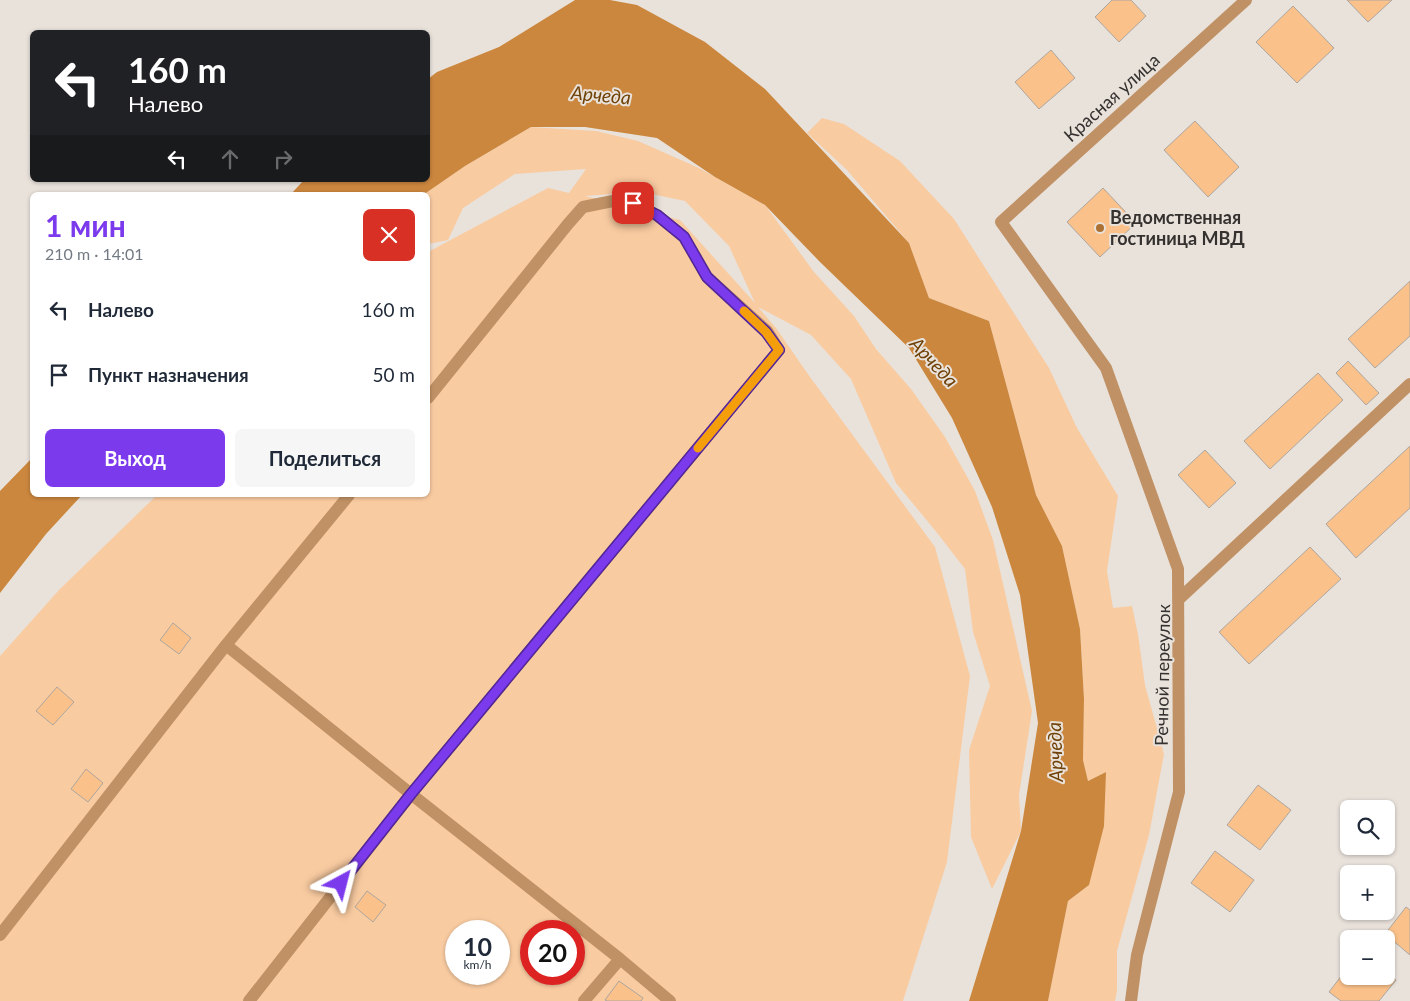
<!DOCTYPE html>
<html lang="ru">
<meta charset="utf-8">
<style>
:root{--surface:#fff;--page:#f6f6f7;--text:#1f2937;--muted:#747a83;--accent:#7c3aed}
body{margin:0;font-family:Lato,sans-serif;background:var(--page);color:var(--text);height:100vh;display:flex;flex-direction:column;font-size:19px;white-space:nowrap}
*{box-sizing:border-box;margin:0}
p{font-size:16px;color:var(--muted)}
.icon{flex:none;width:28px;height:28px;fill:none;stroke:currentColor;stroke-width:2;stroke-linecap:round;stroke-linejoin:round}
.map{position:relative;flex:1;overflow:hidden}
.panel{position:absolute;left:30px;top:192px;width:400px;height:305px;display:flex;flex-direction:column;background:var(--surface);border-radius:8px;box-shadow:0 1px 4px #0004}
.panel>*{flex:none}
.banner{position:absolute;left:30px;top:30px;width:400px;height:152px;border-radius:8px;box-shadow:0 1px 4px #0004;background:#202124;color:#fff;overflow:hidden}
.controls{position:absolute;left:1340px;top:800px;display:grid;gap:10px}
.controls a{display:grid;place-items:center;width:55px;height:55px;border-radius:8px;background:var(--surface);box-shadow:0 1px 4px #0004;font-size:25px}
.speed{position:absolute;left:445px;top:920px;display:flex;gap:10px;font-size:25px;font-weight:700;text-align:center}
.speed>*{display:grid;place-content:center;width:65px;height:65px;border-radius:50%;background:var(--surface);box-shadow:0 1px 4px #0004;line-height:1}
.speed small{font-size:12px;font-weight:400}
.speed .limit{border:8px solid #d22;background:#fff;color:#111}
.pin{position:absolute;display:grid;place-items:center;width:42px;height:42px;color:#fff;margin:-21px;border-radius:10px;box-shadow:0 2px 8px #0006}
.me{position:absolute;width:55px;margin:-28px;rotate:38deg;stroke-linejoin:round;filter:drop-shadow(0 0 4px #0008)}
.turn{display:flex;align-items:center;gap:18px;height:105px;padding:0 15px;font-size:22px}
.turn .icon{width:65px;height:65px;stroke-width:2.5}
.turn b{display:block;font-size:35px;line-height:42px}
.lanes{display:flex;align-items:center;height:48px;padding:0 15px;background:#0003;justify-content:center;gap:25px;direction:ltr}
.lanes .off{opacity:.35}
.round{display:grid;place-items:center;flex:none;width:52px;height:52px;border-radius:8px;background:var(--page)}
.overview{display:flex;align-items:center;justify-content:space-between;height:85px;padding:0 15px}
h1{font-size:30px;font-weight:700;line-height:38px;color:var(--accent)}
.cta{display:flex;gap:10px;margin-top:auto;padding:10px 15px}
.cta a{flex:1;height:58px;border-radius:8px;background:var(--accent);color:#fff;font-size:20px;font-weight:700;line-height:58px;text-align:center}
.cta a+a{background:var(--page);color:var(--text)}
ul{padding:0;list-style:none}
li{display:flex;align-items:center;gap:15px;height:65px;padding:0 15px}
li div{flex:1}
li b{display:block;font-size:19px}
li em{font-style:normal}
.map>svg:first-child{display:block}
.green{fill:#f9cba1;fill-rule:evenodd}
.water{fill:#cc873e}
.building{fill:#fbc18a;stroke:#aca6a0}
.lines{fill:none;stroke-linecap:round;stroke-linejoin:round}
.service{stroke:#c09165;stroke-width:12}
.minor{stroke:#c09165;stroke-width:12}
.route-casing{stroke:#51269a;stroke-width:12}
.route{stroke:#7c3aed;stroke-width:9}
.slow{stroke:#f59e0b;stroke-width:9}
.poi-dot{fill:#ac7032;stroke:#e9e2db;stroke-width:2}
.labels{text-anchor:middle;stroke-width:4;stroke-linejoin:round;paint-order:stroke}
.street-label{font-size:18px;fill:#34312f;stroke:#e9e2db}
.poi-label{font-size:18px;font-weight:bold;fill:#34312f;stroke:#e9e2db;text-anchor:start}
.water-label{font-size:19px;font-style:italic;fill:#6f4107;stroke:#e9e2db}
</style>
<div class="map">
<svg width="1410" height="1001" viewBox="0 0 1410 1001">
<rect width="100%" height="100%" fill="#e9e2db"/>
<path class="green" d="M 822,118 L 844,124 L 900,161 L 954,219 L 1049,368 L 1077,428 L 1118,496 L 1107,571 L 1113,608 L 1132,606 L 1138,634 L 1145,685 L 1164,754 L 1149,835 L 1117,951 L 1117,991 L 1115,1001 L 1048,1001 L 1068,901 L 1089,885 L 1106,772 L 1088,781 L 1083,760 L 1084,699 L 1080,629 L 1062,546 L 1036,495 L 989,321 L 929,298 L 909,243 L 847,170 L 807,133 Z
M 531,127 L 596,131 L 638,141 L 699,168 L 765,205 L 814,272 L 854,316 L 876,349 L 911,389 L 945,437 L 975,491 L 993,540 L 1032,711 L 1019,795 L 1021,831 L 992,889 L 971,837 L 969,750 L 990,686 L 973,632 L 965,569 L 938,534 L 896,483 L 851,379 L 811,335 L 758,307 L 776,328 L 810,377 L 935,547 L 970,676 L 947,862 L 903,1001 L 0,1001 L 0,656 L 59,590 L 157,495 L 428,495 L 428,252 L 548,188 L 569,193 L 586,169 L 515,174 L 463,208 L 448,240 L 428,244 L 428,195 L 423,195 L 465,166 ZM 642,192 L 685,201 L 729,246 L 755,303 L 680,220 L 585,196 ZM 456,931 L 499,931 L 499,974 L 456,974 ZM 531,931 L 574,931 L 574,974 L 531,974 Z"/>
<path class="water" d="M 575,0 L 610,0 L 637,5 L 705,42 L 765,89 L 909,243 L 929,298 L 989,321 L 1036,495 L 1062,546 L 1080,629 L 1084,699 L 1083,760 L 1088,781 L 1106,772 L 1104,826 L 1089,885 L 1068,901 L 1048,1001 L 969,1001 L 1021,831 L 1038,723 L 1020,595 L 992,507 L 952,418 L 909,348 L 820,262 L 765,205 L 715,177 L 657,138 L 585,127 L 531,127 L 465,166 L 423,195 L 290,195 L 304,180 L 428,180 L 428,79 L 437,72 L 499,47 Z
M 32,458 L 32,495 L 82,495 L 46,534 L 0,593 L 0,491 Z"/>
<path class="building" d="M 1112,0 L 1131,0 L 1146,16 L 1119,42 L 1095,17 Z
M 1347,0 L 1392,0 L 1368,22 Z
M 1293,6 L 1334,48 L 1297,83 L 1256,42 Z
M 1051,50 L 1075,78 L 1039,109 L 1015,82 Z
M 1195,121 L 1239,167 L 1208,197 L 1164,150 Z
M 1103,188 L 1136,223 L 1100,257 L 1067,222 Z
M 1410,281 L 1410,336 L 1375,368 L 1348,339 Z
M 1348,361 L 1379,393 L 1366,405 L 1336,373 Z
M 1318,373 L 1343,400 L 1270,469 L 1244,441 Z
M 1410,446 L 1410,508 L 1356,558 L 1326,524 Z
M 1205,450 L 1236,483 L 1209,508 L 1178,475 Z
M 1310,547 L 1341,579 L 1249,664 L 1219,632 Z
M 173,623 L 191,638 L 179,654 L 160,640 Z
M 57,687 L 74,702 L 53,725 L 36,711 Z
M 86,769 L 103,783 L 88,802 L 71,789 Z
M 1258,785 L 1291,810 L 1260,850 L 1227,825 Z
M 1215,851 L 1254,880 L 1230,912 L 1191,883 Z
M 367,891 L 386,905 L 373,922 L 355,907 Z
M 1406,907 L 1410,910 L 1410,955 L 1385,934 Z
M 1349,966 L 1349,976 L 1386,976 L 1386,972 L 1396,980 L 1379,1001 L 1341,1001 L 1329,992 Z
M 619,981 L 643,998 L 641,1001 L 607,1001 L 605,1000 Z"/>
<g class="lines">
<path class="service" d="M 226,645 L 411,794 L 620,959 L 670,1001
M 0,935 L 226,645 L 349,495
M 249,1001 L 411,794 L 779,350 L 767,331 L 707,277 L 684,237 L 657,215 L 633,203 L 613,201 L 583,207 L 568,224 L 428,398
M 584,1001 L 620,959"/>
<path class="minor" d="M 1179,599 L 1410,384
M 1131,1001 L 1137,955 L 1179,792 L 1178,569 L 1106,368 L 1001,222 L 1246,0"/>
</g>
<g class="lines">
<defs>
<path id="route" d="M 341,883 L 411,794 L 779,350 L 766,332 L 707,277 L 684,237 L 657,215 L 633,203"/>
</defs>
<use href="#route" class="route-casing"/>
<use href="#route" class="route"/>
<path class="slow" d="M 698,448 L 779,350 L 766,332 L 744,311"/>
</g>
<circle class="poi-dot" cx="1100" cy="228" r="5"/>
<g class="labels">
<g class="street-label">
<text transform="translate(1112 98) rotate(-42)" y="6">Красная улица</text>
<text transform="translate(1163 675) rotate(-89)" y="6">Речной переулок</text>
</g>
<g class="poi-label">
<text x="1110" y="224">Ведомственная<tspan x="1110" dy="21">гостиница МВД</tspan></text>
</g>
<g class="water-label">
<text transform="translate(601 95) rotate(5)" y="7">Арчеда</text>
<text transform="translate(934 362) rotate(47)" y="7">Арчеда</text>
<text transform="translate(1055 752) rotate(-92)" y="7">Арчеда</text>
</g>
</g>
</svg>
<div class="controls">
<a><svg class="icon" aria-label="search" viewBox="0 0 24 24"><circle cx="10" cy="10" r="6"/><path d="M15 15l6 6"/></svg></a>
<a>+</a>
<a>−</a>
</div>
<div class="speed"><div>10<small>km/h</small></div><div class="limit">20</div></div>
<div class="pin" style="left:633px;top:203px;background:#d93025"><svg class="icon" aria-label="arrive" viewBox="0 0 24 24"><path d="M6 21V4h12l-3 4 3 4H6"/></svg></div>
<svg class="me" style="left:341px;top:883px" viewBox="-20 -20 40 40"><path d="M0-17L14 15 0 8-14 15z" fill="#7c3aed" stroke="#fff" stroke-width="4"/></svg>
<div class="banner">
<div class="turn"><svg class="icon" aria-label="left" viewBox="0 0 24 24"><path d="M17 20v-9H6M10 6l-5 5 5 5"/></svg><div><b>160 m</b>Налево</div></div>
<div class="lanes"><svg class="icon" aria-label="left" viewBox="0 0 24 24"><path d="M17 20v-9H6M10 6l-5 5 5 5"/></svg><svg class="icon off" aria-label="ahead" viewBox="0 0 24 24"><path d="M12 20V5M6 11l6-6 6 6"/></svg><svg class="icon off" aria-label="right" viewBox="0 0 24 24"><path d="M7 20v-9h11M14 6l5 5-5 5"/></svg></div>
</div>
<section class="panel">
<div class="overview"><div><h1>1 мин</h1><p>210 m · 14:01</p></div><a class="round" style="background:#d93025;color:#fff"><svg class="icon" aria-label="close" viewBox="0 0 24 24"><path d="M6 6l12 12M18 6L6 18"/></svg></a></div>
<ul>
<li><svg class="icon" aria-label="left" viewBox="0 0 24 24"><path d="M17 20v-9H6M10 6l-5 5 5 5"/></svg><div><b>Налево</b></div><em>160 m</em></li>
<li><svg class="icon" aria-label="arrive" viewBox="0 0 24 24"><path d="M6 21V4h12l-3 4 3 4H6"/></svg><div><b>Пункт назначения</b></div><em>50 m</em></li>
</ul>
<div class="cta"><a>Выход</a><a>Поделиться</a></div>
</section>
</div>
